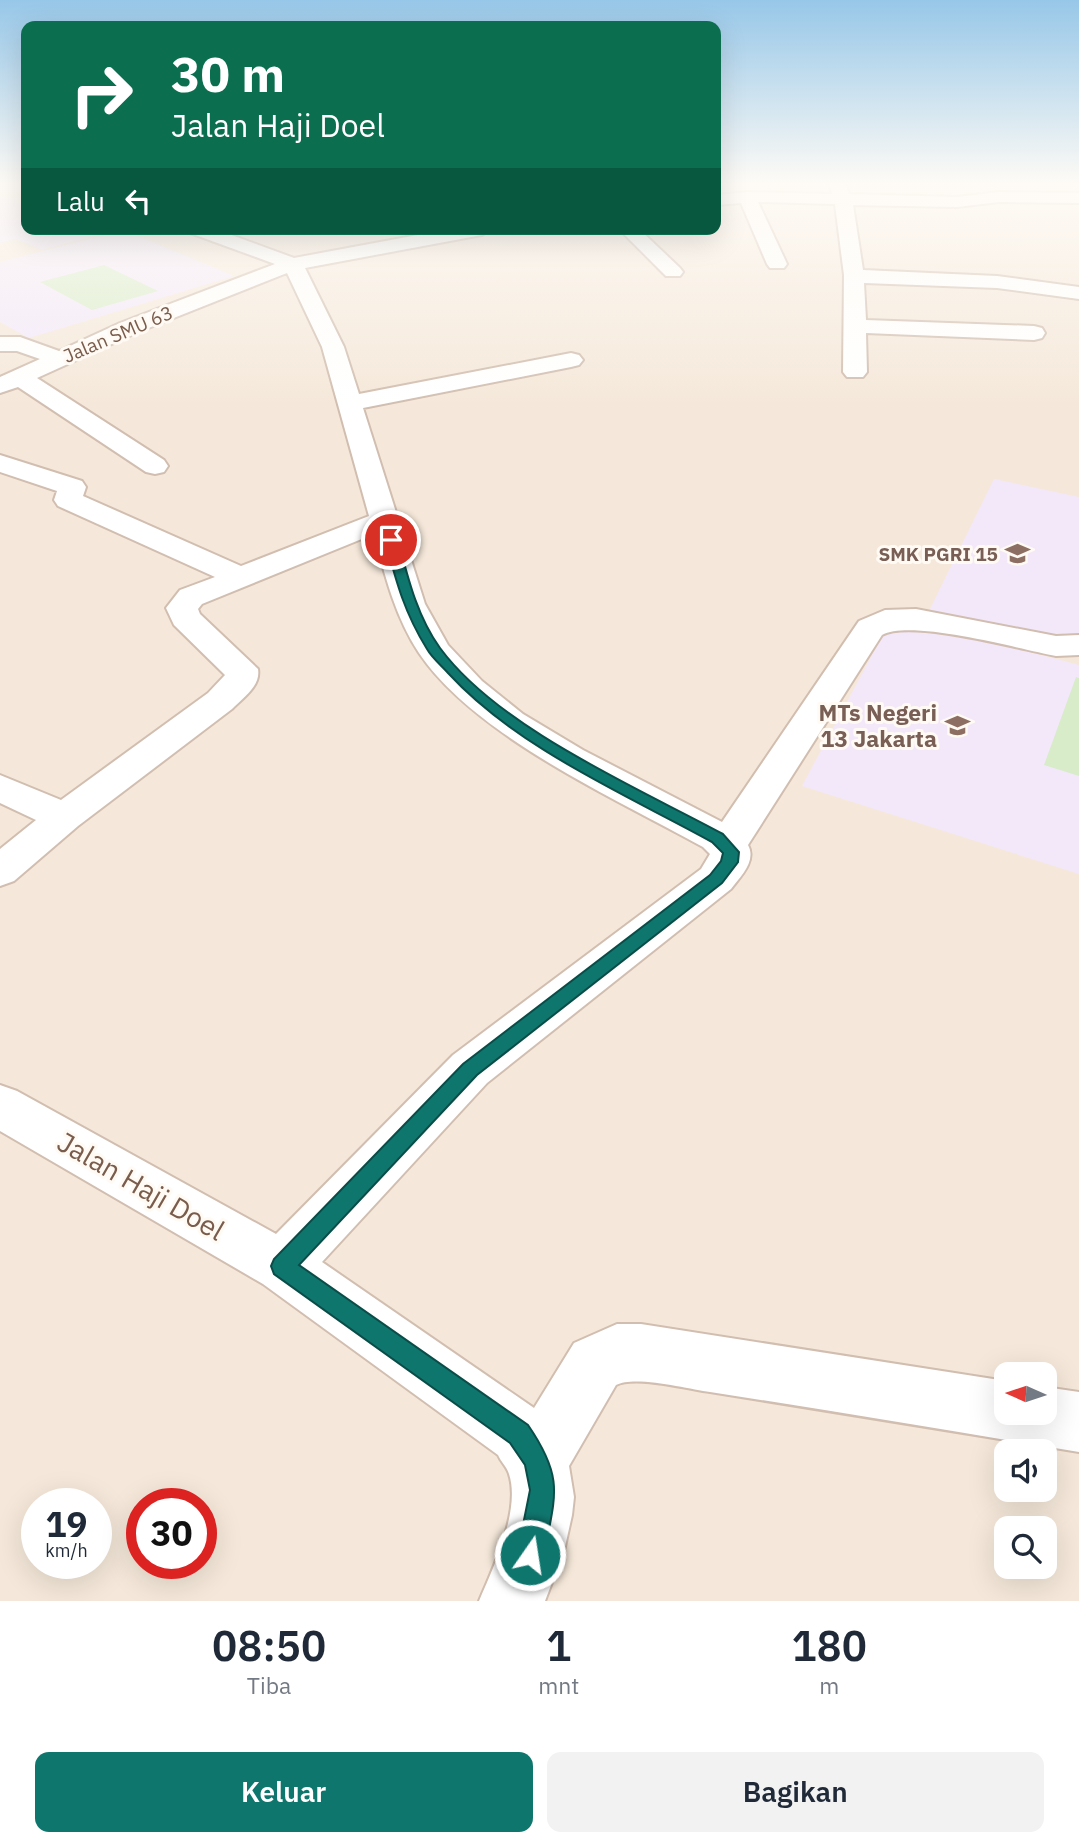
<!DOCTYPE html>
<html lang="id">
<style>
:root{--surface:#fff;--page:#f2f2f3;--text:#1f2937;--muted:#747a83;--accent:#0f766e}
body{margin:0;font-family:"IBM Plex Sans",sans-serif;background:var(--page);color:var(--text);height:100vh;display:flex;flex-direction:column;font-size:26px;white-space:nowrap}
*{box-sizing:border-box;margin:0}
p{font-size:23px;color:var(--muted)}
.icon{flex:none;width:38px;height:38px;fill:none;stroke:currentColor;stroke-width:2;stroke-linecap:round;stroke-linejoin:round}
.map{position:relative;height:1601px;overflow:hidden}
.details{display:flex;flex-direction:column;background:var(--surface);flex:1}
.details>*{flex:none}
.guide{position:absolute;left:21px;top:21px;width:700px;height:214px;border-radius:14px;box-shadow:0 7px 28px #0002;background:#0b6e4f;color:#fff;overflow:hidden}
.needle{width:46px;rotate:273deg}
.tools{position:absolute;left:994px;top:1362px;display:grid;gap:14px}
.tools a{display:grid;place-items:center;width:63px;height:63px;border-radius:14px;background:var(--surface);box-shadow:0 7px 28px #0002;font-size:35px}
.speed{position:absolute;left:21px;top:1488px;display:flex;gap:14px;font-size:35px;font-weight:700;text-align:center}
.speed>*{display:grid;place-content:center;width:91px;height:91px;border-radius:50%;background:var(--surface);box-shadow:0 7px 28px #0002;line-height:1}
.speed small{font-size:18px;font-weight:400}
.speed .limit{border:10px solid #d22;background:#fff;color:#111}
.pin{position:absolute;display:grid;place-items:center;width:60px;height:60px;color:#fff;margin:-30px;border:4px solid #fff;border-radius:50%;box-shadow:0 2px 7px #0007}
.me{position:absolute;width:77px;margin:-38px;rotate:13deg;stroke-linejoin:round;filter:drop-shadow(0 0 5px #0008)}
.turn{display:flex;align-items:center;gap:24px;height:147px;padding:0 35px;font-size:32px}
.turn .icon{width:91px;height:91px;stroke-width:2.5}
.turn b{display:block;font-size:49px;line-height:60px}
.then{display:flex;align-items:center;height:66px;padding:0 35px;background:#0003;gap:14px;font-size:26px}
.eta{display:flex;justify-content:space-evenly;align-items:center;height:119px;text-align:center}
.eta b{font-size:42px;font-weight:600;line-height:49px}
.button{display:flex;gap:14px;margin-top:auto;padding:14px 35px}
.button a{flex:1;height:80px;border-radius:14px;background:var(--accent);color:#fff;font-size:28px;font-weight:600;line-height:80px;text-align:center}
.button a+a{background:var(--page);color:var(--text)}
.map>svg:first-child{display:block}
.residential{fill:#f5e8da;fill-rule:evenodd}
.education{fill:#f3e8fa}
.green{fill:#d8ecc9}
.lines{fill:none;stroke-linecap:round;stroke-linejoin:round}
.minor-casing{stroke:#d1beb0;stroke-width:4}
.minor{fill:#fff;fill-rule:evenodd}
.route{fill:#0f766e;stroke:#0a4d48;stroke-width:2}
.labels{text-anchor:middle;stroke-width:6;stroke-linejoin:round;paint-order:stroke}
.far-street-label{font-size:19px;fill:#7a5c4d;stroke:#fffaf3}
.far-education-label{font-size:19px;font-weight:bold;fill:#785e54;stroke:#fffaf3;text-anchor:end}
.education-label{font-size:23px;font-weight:bold;fill:#785e54;stroke:#fffaf3;text-anchor:end}
.near-street-label{font-size:28px;fill:#7a5c4d;stroke:#fffaf3}
</style>
<div class="map">
<svg width="1079" height="1601" viewBox="0 0 1079 1601">
<rect width="100%" height="100%" fill="#fdf6ec"/>
<path class="residential" d="M 0,183 L 26,183 L 26,229 L 716,229 L 716,183 L 1079,183 L 1079,1601 L 0,1601 ZM 1006,1374 L 1045,1374 L 1045,1412 L 1006,1412 ZM 1006,1451 L 1045,1451 L 1045,1489 L 1006,1489 ZM 37,1503 L 96,1503 L 96,1563 L 37,1563 ZM 142,1503 L 201,1503 L 201,1563 L 142,1563 ZM 1006,1528 L 1045,1528 L 1045,1566 L 1006,1566 Z"/>
<path class="education" d="M 0,196 L 26,206 L 26,229 L 84,229 L 99,235 L 42,250 L 16,239 L 0,243 Z
M 124,230 L 234,276 L 29,338 L 0,322 L 0,262 Z
M 994,479 L 1079,497 L 1079,650 L 929,611 Z
M 893,616 L 1079,665 L 1079,874 L 802,786 Z"/>
<path class="green" d="M 104,265 L 158,291 L 92,310 L 40,282 Z
M 1076,677 L 1079,678 L 1079,776 L 1044,765 Z"/>
<g class="lines">
<defs>
<path id="minor" d="M 829,183 L 845,183 L 849,194 L 957,197 L 999,192 L 1079,193 L 1079,203 L 999,202 L 957,207 L 853,205 L 863,270 L 997,276 L 1079,287 L 1079,299 L 997,288 L 864,283 L 866,320 L 1034,326 L 1042,328 L 1045,333 L 1042,338 L 1034,340 L 866,333 L 867,372 L 863,377 L 847,377 L 843,372 L 844,275 L 835,204 L 758,202 L 787,264 L 784,268 L 770,268 L 767,264 L 741,203 L 716,205 L 716,195 L 747,192 L 832,194 Z
M 188,229 L 215,229 L 294,258 L 450,229 L 491,229 L 482,235 L 305,268 L 344,347 L 359,394 L 571,353 L 579,355 L 583,360 L 579,365 L 571,367 L 363,408 L 425,604 L 448,645 L 482,681 L 523,714 L 583,750 L 722,822 L 859,621 L 885,610 L 916,609 L 1056,636 L 1079,635 L 1079,655 L 1056,656 C 1019,649 912,619 882,635 L 748,845 C 757,861 740,877 731,889 L 487,1083 L 322,1262 L 534,1408 L 574,1343 L 617,1324 L 641,1324 L 1006,1381 L 1006,1412 L 1045,1412 L 1045,1387 L 1079,1392 L 1079,1452 C 957,1432 834,1411 710,1392 C 688,1389 635,1375 616,1385 L 569,1466 L 574,1497 L 572,1515 L 564,1551 L 545,1601 L 479,1601 C 493,1568 521,1510 509,1474 C 507,1467 501,1462 498,1455 L 263,1284 L 0,1131 L 0,1085 L 17,1091 L 276,1234 L 453,1055 L 701,869 L 710,854 L 703,847 C 616,799 475,736 419,653 C 395,616 385,576 374,534 L 202,604 L 198,609 L 200,614 L 258,669 C 261,686 243,698 232,709 L 78,826 L 14,881 L 0,886 L 0,849 L 36,820 L 0,803 L 0,775 L 61,800 L 208,693 L 225,675 L 174,625 L 166,608 L 180,590 L 215,577 L 58,506 L 54,500 L 57,491 L 0,472 L 0,455 L 82,481 L 86,487 L 83,496 L 241,566 L 369,516 L 322,347 L 287,273 L 136,333 L 37,378 L 164,460 L 168,466 L 164,472 L 155,474 L 146,472 L 18,387 L 0,393 L 0,377 L 40,359 L 17,351 L 0,351 L 0,337 L 20,337 L 59,351 L 120,323 L 275,264 L 190,233 Z
M 619,229 L 639,229 L 680,268 L 683,272 L 680,276 L 666,276 Z"/>
</defs>
<use href="#minor" class="minor-casing"/>
<use href="#minor" class="minor"/>
</g>
<linearGradient id="sky" x2="0" y2="1"><stop stop-color="#97c7e8"/><stop offset="0.45" stop-color="#fefbf6"/><stop offset="1" stop-color="#fefbf6" stop-opacity="0"/></linearGradient>
<rect width="1079" height="407" fill="url(#sky)"/>
<path class="route" d="M 391,536 L 398,540 C 408,578 417,616 440,648 C 499,728 636,787 723,834 L 739,852 L 738,862 L 722,883 L 477,1075 L 299,1265 L 528,1425 C 565,1479 555,1495 544,1555 L 540,1565 L 530,1568 L 521,1565 L 517,1555 L 530,1490 L 525,1465 L 510,1443 L 274,1274 L 271,1266 L 274,1259 L 463,1064 L 710,875 L 721,861 L 723,853 L 712,842 C 623,793 517,748 448,673 C 441,665 432,658 427,649 C 404,612 396,581 385,540 Z"/>
<defs>
<symbol id="school-bare" viewBox="-9 -9 18 18"><path d="M0-5L7-2L0 1L-7-2ZM-4 1L0 2.5L4 1V4Q0 6-4 4Z" fill="#8d6e63" stroke="#fffaf3" stroke-width="2.5" paint-order="stroke"/></symbol>
</defs>
<g fill-rule="evenodd">
<use href="#school-bare" x="1000" y="536" width="35" height="35"/>
<use href="#school-bare" x="940" y="708" width="35" height="35"/>
</g>
<g class="labels">
<g class="far-street-label">
<text transform="translate(118 334) rotate(-23)" y="7">Jalan SMU 63</text>
</g>
<g class="far-education-label">
<text x="998" y="561">SMK PGRI 15</text>
</g>
<g class="education-label">
<text x="937" y="721">MTs Negeri<tspan x="937" dy="26">13 Jakarta</tspan></text>
</g>
<g class="near-street-label">
<text transform="translate(141 1186) rotate(30)" y="10">Jalan Haji Doel</text>
</g>
</g>
</svg>
<div class="tools">
<a><svg class="needle" viewBox="-14 -14 28 28"><path d="M0-13l5 13h-10z" fill="#e53935"/><path d="M0 13l5-13h-10z" fill="#747a83"/></svg></a>
<a><svg class="icon" aria-label="sound" viewBox="0 0 24 24"><path d="M4 9h4l5-4v14l-5-4H4zM17 9q2 3 0 6"/></svg></a>
<a><svg class="icon" aria-label="search" viewBox="0 0 24 24"><circle cx="10" cy="10" r="6"/><path d="M15 15l6 6"/></svg></a>
</div>
<div class="speed"><div>19<small>km/h</small></div><div class="limit">30</div></div>
<div class="pin" style="left:391px;top:540px;background:#d93025"><svg class="icon" aria-label="arrive" viewBox="0 0 24 24"><path d="M6 21V4h12l-3 4 3 4H6"/></svg></div>
<svg class="me" style="left:530px;top:1555px" viewBox="-20 -20 40 40"><circle r="17" fill="#0f766e" stroke="#fff" stroke-width="3"/><path d="M0-11L8 9 0 5-8 9z" fill="#fff"/></svg>
<div class="guide">
<div class="turn"><svg class="icon" aria-label="right" viewBox="0 0 24 24"><path d="M7 20v-9h11M14 6l5 5-5 5"/></svg><div><b>30 m</b>Jalan Haji Doel</div></div>
<div class="then">Lalu<svg class="icon" aria-label="left" viewBox="0 0 24 24"><path d="M17 20v-9H6M10 6l-5 5 5 5"/></svg></div>
</div>
</div>
<section class="details">
<div class="eta">
<div><b>08:50</b><p>Tiba</p></div>
<div><b>1</b><p>mnt</p></div>
<div><b>180</b><p>m</p></div>
</div>
<div class="button"><a>Keluar</a><a>Bagikan</a></div>
</section>
